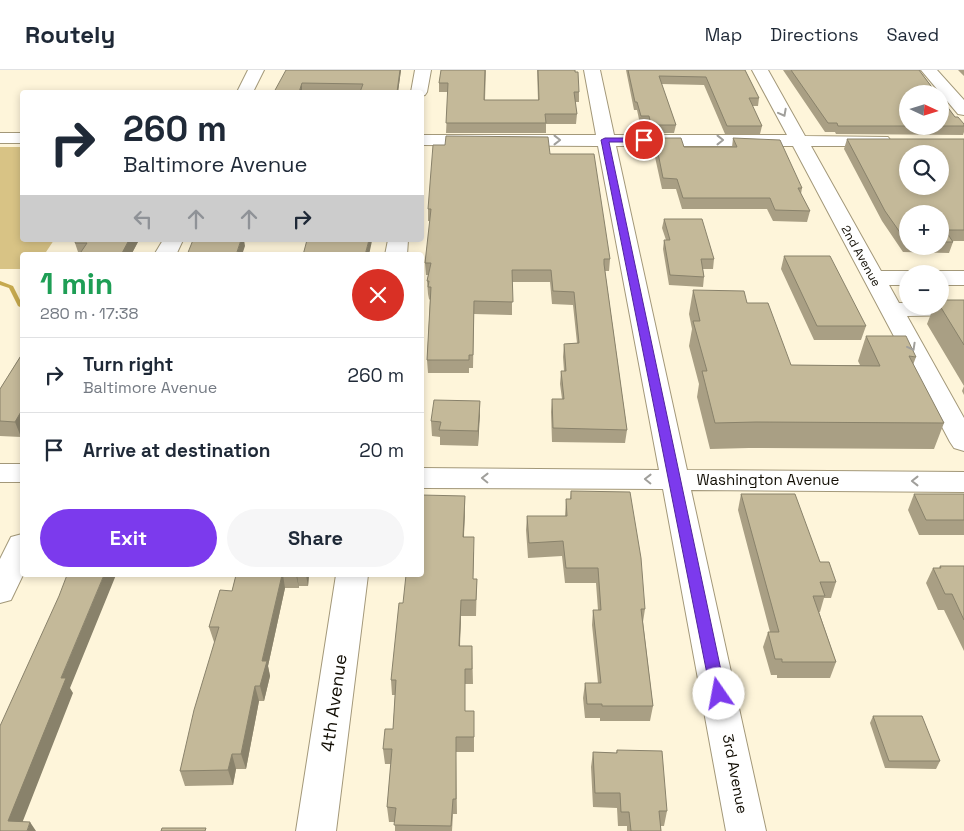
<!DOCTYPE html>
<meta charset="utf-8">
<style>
:root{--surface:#fff;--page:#f6f6f7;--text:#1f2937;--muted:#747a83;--line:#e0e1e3;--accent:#7c3aed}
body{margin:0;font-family:"Space Grotesk",sans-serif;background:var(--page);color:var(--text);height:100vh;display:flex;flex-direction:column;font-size:19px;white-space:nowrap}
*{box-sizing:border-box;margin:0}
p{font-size:16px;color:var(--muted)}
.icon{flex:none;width:28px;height:28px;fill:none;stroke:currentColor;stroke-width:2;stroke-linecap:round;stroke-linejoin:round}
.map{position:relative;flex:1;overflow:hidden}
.details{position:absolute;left:20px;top:182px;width:404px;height:325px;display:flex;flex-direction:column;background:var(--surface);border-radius:5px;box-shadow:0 2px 8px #0003}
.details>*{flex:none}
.banner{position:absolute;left:20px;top:20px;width:404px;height:152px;border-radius:5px;box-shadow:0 2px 8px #0003;background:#fff;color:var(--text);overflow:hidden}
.needle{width:32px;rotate:94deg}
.fabs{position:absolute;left:899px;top:15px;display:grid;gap:10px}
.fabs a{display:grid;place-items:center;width:50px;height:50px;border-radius:50%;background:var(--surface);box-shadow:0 2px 8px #0003;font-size:25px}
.pin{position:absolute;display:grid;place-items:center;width:42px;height:42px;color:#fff;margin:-21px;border:2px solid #fff;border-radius:50%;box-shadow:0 1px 5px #0007}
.me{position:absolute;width:55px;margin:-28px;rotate:348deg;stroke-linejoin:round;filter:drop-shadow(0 0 4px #0008)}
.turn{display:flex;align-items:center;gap:18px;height:105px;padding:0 20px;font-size:22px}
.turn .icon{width:65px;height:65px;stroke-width:2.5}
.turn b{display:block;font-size:35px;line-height:42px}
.lanes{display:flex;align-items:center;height:48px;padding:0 20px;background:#0003;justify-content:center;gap:25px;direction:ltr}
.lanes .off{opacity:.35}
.round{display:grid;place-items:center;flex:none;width:52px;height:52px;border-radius:26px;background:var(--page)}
.head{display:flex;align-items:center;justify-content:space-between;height:85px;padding:0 20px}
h1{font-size:30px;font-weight:700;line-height:38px;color:#1e9e55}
.primary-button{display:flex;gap:10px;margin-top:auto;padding:10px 20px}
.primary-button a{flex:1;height:58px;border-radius:30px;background:var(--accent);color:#fff;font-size:20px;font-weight:700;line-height:58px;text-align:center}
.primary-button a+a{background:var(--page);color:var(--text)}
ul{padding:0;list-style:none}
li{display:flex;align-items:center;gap:15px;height:75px;padding:0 20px;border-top:1px solid var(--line)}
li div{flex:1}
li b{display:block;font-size:19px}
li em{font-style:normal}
header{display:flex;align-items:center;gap:30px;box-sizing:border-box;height:70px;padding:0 25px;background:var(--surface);border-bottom:1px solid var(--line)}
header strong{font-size:24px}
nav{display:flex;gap:28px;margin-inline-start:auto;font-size:18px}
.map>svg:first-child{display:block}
.green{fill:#d8c385}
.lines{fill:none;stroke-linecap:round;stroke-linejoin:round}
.stream{fill:#c6a94e;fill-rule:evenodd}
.minor-casing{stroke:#a39879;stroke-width:2}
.minor{fill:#fff;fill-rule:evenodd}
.wall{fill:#a99f84;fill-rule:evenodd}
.shaded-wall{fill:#89826b}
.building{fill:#c4b999;stroke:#89826b;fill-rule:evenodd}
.oneway{stroke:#a09f9b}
.route{fill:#7c3aed;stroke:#51269a}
.labels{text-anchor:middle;stroke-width:4;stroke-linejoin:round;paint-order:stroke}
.far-street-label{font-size:12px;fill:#120e04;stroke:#fff}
.street-label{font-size:15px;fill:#120e04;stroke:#fff}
.near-street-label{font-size:18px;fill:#120e04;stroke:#fff}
</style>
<header>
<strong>Routely</strong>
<nav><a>Map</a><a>Directions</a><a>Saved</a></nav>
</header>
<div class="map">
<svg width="964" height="761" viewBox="0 0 964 761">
<rect width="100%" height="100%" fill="#fef5da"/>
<path class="green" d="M 0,77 L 22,77 L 22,170 L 54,170 L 44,185 L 22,185 L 22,199 L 0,199 Z"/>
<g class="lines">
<path class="stream" d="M 0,211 L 13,216 L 22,234 L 22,238 L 18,236 L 9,218 L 0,215 Z"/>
<defs>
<path id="minor" d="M 248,0 L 264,0 L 253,22 L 237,22 Z
M 415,0 L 431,0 L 427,22 L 425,25 L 421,26 L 421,22 L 411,22 Z
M 584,0 L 600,0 L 614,65 L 787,65 L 752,0 L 768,0 L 805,66 L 888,67 L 891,71 L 888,75 L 882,76 L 811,76 L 881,201 L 908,201 L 916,204 L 908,204 L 908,215 L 889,215 L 899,233 L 908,233 L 908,236 L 940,236 L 940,232 L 964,231 L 964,245 L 907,246 L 964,348 L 964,381 L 954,378 L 950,372 L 793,76 L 616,76 L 687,400 L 964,402 L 964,422 L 691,420 L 766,761 L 726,761 L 663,419 L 421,418 L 421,398 L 659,400 L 598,76 L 421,75 L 421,65 L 596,65 Z
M 921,0 L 937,0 L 964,30 L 964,45 L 958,44 Z
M 0,63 L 22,63 L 22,73 L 0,73 Z
M 163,170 L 183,170 L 176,185 L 154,185 Z
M 388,170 L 408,170 L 407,185 L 385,185 Z
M 940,201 L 964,201 L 964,215 L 940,215 L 940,204 L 932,204 Z
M 0,394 L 22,394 L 22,412 L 0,412 Z
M 22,464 L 23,505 L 11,530 L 0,533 L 0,489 L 11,467 Z
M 336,505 L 368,505 L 336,761 L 296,761 Z"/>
</defs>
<use href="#minor" class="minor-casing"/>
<use href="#minor" class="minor"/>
</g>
<path class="wall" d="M 286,0 L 401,0 L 398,22 L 303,22 Z
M 486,0 L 485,30 L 538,30 L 537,0 L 575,0 L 579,22 L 579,32 L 575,32 L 577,44 L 576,54 L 546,54 L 546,63 L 446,63 L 448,22 L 439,22 L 439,13 Z
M 626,0 L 745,0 L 759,28 L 758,36 L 752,36 L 762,56 L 760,64 L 725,64 L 704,15 L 661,14 L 676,55 L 674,63 L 650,63 L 648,54 L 640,54 L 637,40 L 634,40 Z
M 783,0 L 919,0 L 955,47 L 964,54 L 964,62 L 963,65 L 836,64 L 835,62 L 825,62 Z
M 958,0 L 964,0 L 964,6 Z
M 655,68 L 684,77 L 732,77 L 733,68 L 802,118 L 801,124 L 810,141 L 807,152 L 773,151 L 767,139 L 682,139 L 676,119 L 662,119 L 653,78 Z
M 847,69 L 964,69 L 964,171 L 952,171 L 953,172 L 949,183 L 903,182 L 882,151 L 844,79 ZM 908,144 L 940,144 L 940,176 L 908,176 Z
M 550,84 L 610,189 L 609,201 L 605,201 L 627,360 L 625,373 L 552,372 L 551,342 L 552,329 L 562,329 L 560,314 L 561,301 L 564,301 L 563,287 L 564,274 L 577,273 L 573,235 L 552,234 L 550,212 L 512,212 L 512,245 L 474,244 L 473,298 L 469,298 L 469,303 L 428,303 L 427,290 L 430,230 L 429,229 L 428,224 L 427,211 L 428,205 L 426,205 L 425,193 L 430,151 L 428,151 L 428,139 Z
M 664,149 L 714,189 L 713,199 L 703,199 L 704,207 L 703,217 L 669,215 L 663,179 L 664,170 L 666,170 L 662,158 Z
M 139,170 L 131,185 L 79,185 L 75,173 Z
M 784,186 L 866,256 L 861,270 L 814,270 L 781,199 Z
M 693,220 L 747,233 L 791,295 L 860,295 L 858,291 L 866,266 L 916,287 L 913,295 L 944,353 L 934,379 L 749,378 L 710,379 L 697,327 L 699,314 L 689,276 L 692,259 L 689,244 Z
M 964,230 L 964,325 L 962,321 L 964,316 L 927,254 L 934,236 L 940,236 Z
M 22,284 L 21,367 L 0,366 L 0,319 Z
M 480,331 L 478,376 L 440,375 L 440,367 L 432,366 L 431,351 Z
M 571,421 L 645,539 L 643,552 L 653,636 L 650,651 L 600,651 L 600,648 L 585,648 L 583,628 L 585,613 L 598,613 L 592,555 L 593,540 L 598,540 L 596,513 L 565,513 L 562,486 L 528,488 L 526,460 L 527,446 L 565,446 L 566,429 L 570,429 Z
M 741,424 L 820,492 L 836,512 L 831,528 L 824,528 L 820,542 L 819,542 L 836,592 L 830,608 L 777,608 L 777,605 L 771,605 L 763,577 L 768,562 L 770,562 L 738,440 Z
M 914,424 L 964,424 L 964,465 L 919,465 L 908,440 Z
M 465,426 L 464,467 L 474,483 L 473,509 L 477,509 L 476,546 L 461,546 L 460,576 L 472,576 L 473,614 L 465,614 L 465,641 L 474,641 L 474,682 L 456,682 L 457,744 L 453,744 L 452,761 L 395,761 L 395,752 L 389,752 L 387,737 L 391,694 L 385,694 L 383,679 L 393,659 L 395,625 L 392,625 L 391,610 L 403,533 Z
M 940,496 L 964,496 L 964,581 L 944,540 L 938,540 L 926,513 L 933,498 L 939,498 Z
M 236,505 L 309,505 L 308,516 L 299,516 L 299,518 L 285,518 L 268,596 L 270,606 L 264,631 L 259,631 L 246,699 L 236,699 L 233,715 L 185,716 L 180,701 L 215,572 L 214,572 L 209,557 L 232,521 Z
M 873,646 L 940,691 L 936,699 L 885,698 L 870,653 Z
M 617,680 L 667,741 L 664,756 L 661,756 L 661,761 L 627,761 L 627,756 L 618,756 L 617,738 L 593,737 L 591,697 L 593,682 L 616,683 Z"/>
<path class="shaded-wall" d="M 400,0 L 401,0 L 398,22 L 397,22 Z
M 302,13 L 302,22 L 299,22 Z
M 129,170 L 139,170 L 131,185 L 121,185 Z
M 241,170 L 244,170 L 245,176 L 242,185 L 236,185 Z
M 369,170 L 372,170 L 372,171 L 369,185 L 365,185 Z
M 480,331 L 480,345 L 478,376 L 478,361 Z
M 22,340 L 22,364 L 21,367 L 15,352 Z
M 465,426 L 465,441 L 463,483 L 463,467 Z
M 104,505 L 116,505 L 70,618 L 73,623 L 19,761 L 8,751 L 61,608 Z
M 282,505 L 283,505 L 285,518 L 268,596 L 270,606 L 264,631 L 260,616 L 262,591 Z
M 296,505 L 297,505 L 299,518 Z
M 306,505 L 309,505 L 308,516 Z
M 461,530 L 461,546 L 459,591 L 459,576 Z
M 255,616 L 259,631 L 246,699 L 241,684 Z
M 232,684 L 236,699 L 233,715 L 228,700 Z
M 30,752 L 36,761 L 27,761 Z"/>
<path class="building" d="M 286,0 L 400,0 L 397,22 L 360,22 L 363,14 L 302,13 L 299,22 L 274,22 Z
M 441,0 L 485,0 L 484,30 L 539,30 L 538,0 L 575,0 L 575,2 L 578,2 L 579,22 L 574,22 L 577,44 L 545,44 L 546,53 L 446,53 L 448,13 L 439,13 Z
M 628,0 L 745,0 L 759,28 L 749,28 L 762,56 L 727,56 L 706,7 L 659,6 L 676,55 L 651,55 L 649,46 L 641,46 L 637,32 L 635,32 Z
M 791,0 L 919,0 L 937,24 L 908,24 L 908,56 L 838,56 L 837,53 L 828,53 Z
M 940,27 L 955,47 L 958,47 L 964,54 L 964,56 L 940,56 Z
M 446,66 L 548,67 L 550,84 L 594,84 L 610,189 L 604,189 L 604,194 L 627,360 L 553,358 L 552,329 L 564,329 L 561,301 L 566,301 L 564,274 L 579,273 L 574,222 L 553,221 L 551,200 L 512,200 L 513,232 L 474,231 L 473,285 L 469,285 L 469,290 L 427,290 L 431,217 L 428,217 L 429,211 L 427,211 L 431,193 L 425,193 L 431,139 L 428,139 L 433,75 L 445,75 Z
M 655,68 L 681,68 L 684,77 L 737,77 L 733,68 L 780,70 L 802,118 L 798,118 L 810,141 L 775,140 L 770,128 L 683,128 L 677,109 L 663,108 Z
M 847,69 L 964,69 L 964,160 L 945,160 L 953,172 L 940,172 L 940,144 L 908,144 L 908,171 L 906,171 L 885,141 ZM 908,84 L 940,84 L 940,116 L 908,116 Z
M 664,149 L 702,149 L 714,189 L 701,189 L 704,207 L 670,205 L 664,170 L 670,170 Z
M 76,170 L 129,170 L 121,185 L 79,185 L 87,173 L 75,173 Z
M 193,170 L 241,170 L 236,185 L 187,185 Z
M 307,170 L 369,170 L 365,185 L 303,185 Z
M 784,186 L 830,186 L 866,256 L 817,256 Z
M 693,220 L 744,221 L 747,233 L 768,233 L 791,295 L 880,296 L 866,266 L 906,266 L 916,287 L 909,286 L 944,353 L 756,352 L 715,353 L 702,301 L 707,301 L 693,251 L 700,251 Z
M 940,230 L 964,230 L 964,275 L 940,236 Z
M 22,284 L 22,340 L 15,352 L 0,351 L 0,319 Z
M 434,330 L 480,331 L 478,361 L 439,360 L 441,352 L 431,351 Z
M 571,421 L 630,422 L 641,488 L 645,539 L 641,539 L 653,636 L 602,636 L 602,634 L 587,634 L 585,613 L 601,613 L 593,540 L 601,540 L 598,498 L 566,498 L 563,471 L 529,473 L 527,446 L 567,446 L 566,429 L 571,429 Z
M 741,424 L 795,424 L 820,492 L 829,492 L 836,512 L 820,512 L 825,526 L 813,526 L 836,592 L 782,592 L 782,589 L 775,589 L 768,562 L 779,562 Z
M 914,424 L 964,424 L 964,450 L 926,450 Z
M 421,425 L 465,426 L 463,467 L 474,467 L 473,509 L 477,509 L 476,530 L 461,530 L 459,576 L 472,576 L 472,599 L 465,599 L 465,641 L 474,641 L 474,667 L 456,667 L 456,729 L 453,729 L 451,756 L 394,755 L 396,738 L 387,737 L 392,679 L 383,679 L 385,659 L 393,659 L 396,610 L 391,610 L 399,533 L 403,533 L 406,505 L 421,505 Z
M 940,496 L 964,496 L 964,550 L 952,524 L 945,524 L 933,498 L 941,498 Z
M 67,505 L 104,505 L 61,608 L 66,608 L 8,751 L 30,752 L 27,761 L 0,761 L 0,656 L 59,526 Z
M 236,505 L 282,505 L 262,591 L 267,591 L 260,616 L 255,616 L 241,684 L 232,684 L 228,700 L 180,701 L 194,640 L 219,557 L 209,557 L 220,520 L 232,521 Z
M 873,646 L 922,646 L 940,691 L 889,691 Z
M 617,680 L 662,681 L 667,741 L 659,741 L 661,761 L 631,761 L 629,742 L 621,742 L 620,723 L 595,723 L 593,682 L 617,683 Z
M 162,758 L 206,758 L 205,761 L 161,761 Z"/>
<defs><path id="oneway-chevron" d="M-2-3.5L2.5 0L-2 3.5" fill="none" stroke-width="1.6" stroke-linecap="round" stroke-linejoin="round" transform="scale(1.25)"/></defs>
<g class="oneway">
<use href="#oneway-chevron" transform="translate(783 43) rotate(62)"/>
<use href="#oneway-chevron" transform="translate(557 70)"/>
<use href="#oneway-chevron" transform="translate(720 70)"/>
<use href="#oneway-chevron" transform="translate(912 277) rotate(61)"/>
<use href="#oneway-chevron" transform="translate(485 408) rotate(-179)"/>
<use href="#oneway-chevron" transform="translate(648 409) rotate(-179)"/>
<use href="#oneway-chevron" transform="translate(915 411) rotate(-180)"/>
</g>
<path class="route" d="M 644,68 L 646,69 L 646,72 L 609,72 L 726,624 L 724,629 L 719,630 L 713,629 L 711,624 L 601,70 L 605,68 Z"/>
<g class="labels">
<g class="far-street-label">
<text transform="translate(861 186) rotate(61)" y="4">2nd Avenue</text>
</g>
<g class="street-label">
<text x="768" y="415">Washington Avenue</text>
<text transform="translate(735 704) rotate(79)" y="5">3rd Avenue</text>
</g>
<g class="near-street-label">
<text transform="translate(334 633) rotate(-82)" y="6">4th Avenue</text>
</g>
</g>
</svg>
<div class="fabs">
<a><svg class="needle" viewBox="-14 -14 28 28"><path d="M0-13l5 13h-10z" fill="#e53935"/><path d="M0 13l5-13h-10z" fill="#747a83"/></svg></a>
<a><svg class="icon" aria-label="search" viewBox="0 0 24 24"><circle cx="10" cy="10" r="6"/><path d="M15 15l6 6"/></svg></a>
<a>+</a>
<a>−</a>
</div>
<div class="pin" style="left:644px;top:70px;background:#d93025"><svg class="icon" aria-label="arrive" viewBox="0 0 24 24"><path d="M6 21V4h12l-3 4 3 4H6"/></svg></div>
<svg class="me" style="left:719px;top:624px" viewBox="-20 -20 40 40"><circle r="19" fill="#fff"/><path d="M0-13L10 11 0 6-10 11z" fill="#7c3aed"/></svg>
<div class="banner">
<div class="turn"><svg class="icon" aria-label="right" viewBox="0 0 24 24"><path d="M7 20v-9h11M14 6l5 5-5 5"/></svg><div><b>260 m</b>Baltimore Avenue</div></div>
<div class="lanes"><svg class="icon off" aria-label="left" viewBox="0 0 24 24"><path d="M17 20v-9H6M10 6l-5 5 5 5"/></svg><svg class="icon off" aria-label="ahead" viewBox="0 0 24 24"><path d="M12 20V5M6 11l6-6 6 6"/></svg><svg class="icon off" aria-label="ahead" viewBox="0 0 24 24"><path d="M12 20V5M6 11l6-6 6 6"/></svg><svg class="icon" aria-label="right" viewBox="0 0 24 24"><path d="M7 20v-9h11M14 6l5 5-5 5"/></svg></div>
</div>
<section class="details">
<div class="head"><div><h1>1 min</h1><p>280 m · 17:38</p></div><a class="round" style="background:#d93025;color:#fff"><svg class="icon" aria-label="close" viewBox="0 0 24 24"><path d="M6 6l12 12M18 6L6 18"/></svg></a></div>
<ul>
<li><svg class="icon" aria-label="right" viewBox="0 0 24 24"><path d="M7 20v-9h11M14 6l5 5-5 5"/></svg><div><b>Turn right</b><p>Baltimore Avenue</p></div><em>260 m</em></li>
<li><svg class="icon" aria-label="arrive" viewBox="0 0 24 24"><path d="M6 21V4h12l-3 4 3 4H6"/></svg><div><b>Arrive at destination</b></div><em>20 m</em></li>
</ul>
<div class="primary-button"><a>Exit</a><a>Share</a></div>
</section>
</div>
